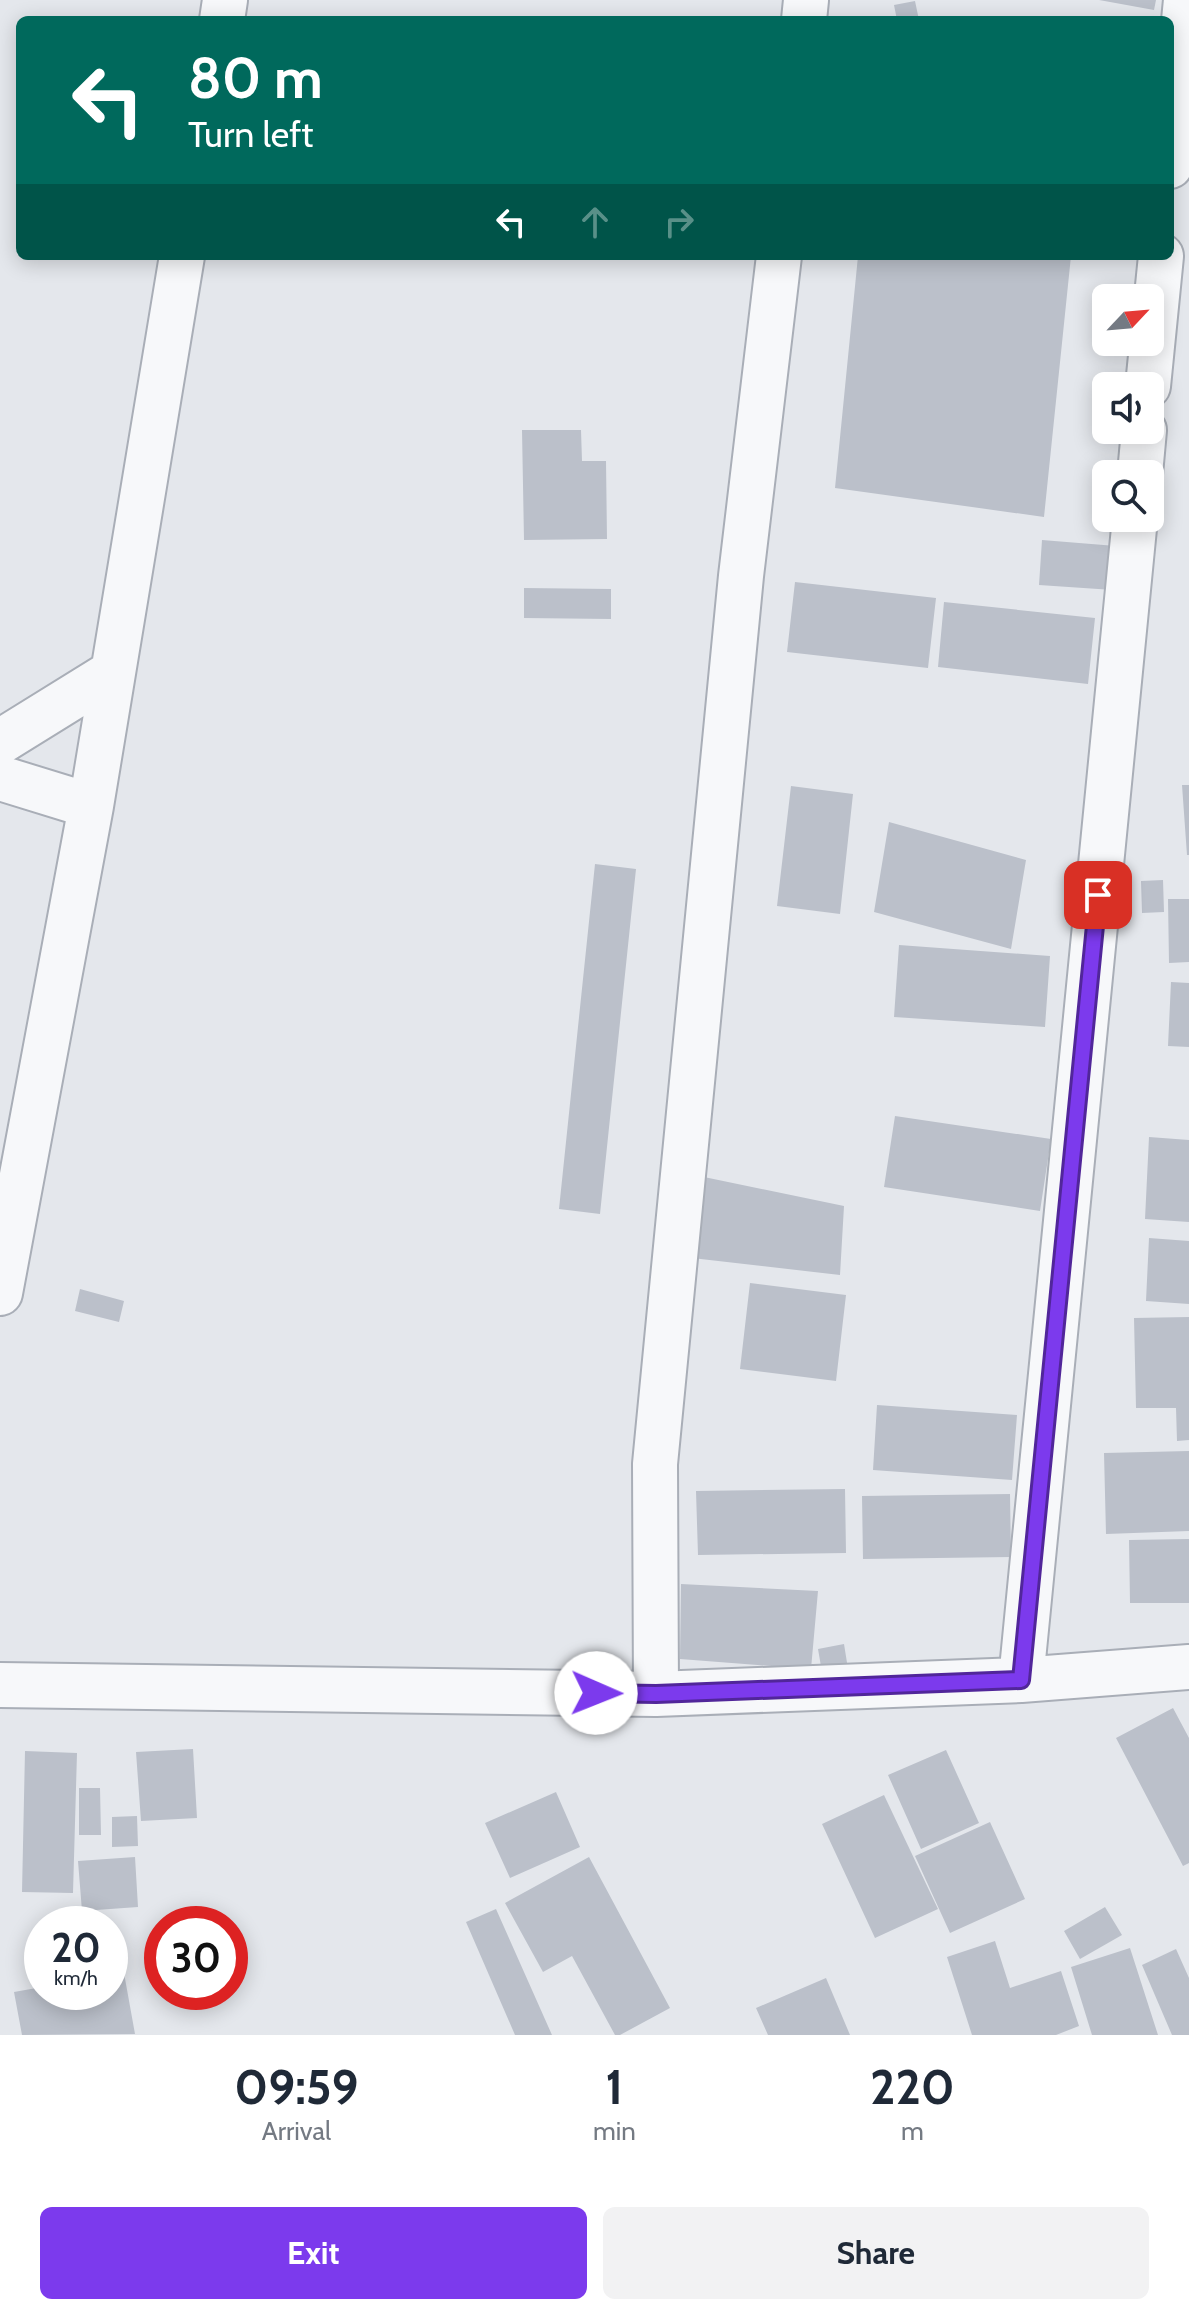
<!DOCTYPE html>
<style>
:root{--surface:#fff;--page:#f2f2f3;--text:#1f2937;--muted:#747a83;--accent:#7c3aed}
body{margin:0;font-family:Cabin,sans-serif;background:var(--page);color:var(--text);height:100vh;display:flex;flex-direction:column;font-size:30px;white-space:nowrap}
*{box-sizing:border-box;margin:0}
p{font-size:26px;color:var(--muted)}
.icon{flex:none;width:44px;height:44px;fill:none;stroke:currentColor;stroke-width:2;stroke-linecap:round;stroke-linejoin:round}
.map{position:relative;height:2035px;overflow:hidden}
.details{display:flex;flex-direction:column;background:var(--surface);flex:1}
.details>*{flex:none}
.top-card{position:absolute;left:16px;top:16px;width:1158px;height:244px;border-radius:12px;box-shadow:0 4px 20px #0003;background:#00695c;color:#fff;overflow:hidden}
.needle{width:52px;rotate:64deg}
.fabs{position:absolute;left:1092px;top:284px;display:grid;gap:16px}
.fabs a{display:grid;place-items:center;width:72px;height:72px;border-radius:12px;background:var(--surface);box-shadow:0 4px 20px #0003;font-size:40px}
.speed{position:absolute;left:24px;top:1906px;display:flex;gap:16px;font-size:40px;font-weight:700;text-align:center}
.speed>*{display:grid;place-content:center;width:104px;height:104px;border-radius:50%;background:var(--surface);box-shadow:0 4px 20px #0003;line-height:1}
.speed small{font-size:20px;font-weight:400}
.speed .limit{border:12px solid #d22;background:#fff;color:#111}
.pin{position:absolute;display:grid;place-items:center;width:68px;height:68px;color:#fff;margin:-34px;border-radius:16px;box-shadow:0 4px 12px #0006}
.me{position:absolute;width:88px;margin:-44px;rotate:91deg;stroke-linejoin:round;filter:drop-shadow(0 0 6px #0008)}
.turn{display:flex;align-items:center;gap:28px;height:168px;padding:0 40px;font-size:36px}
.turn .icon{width:104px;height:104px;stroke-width:2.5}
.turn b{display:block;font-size:56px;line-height:68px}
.lanes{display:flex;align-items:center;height:76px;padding:0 40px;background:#0003;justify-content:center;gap:40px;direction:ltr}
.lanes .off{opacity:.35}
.eta{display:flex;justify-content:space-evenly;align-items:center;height:136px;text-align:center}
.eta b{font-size:48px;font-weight:800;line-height:56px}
.cta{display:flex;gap:16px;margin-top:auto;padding:16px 40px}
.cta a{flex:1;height:92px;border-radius:12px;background:var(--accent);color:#fff;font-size:32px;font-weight:800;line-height:92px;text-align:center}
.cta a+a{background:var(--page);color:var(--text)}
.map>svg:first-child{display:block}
.building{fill:#bbc0ca}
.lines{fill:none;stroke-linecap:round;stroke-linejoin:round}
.minor-casing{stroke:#a9aeb7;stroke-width:48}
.minor{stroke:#f7f8fa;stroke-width:44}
.route-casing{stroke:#51269a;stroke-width:20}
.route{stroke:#7c3aed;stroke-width:14}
</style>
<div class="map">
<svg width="1189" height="2035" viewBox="0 0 1189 2035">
<rect width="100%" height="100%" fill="#e4e7ec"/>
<path class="building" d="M 1099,0 L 1156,0 L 1154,10 Z
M 915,1 L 919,20 L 897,20 L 894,5 Z
M 858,256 L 1071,256 L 1044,517 L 835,488 Z
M 522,430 L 581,430 L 582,461 L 606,461 L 607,539 L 524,540 Z
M 1042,540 L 1116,546 L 1113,590 L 1039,585 Z
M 795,582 L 936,598 L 928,668 L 787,652 Z
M 524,588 L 611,589 L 611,619 L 524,618 Z
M 944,602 L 1095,618 L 1088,684 L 938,667 Z
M 1182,785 L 1189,785 L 1189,855 L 1187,855 Z
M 791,786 L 853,794 L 840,914 L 777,906 Z
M 889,822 L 1026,860 L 1011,949 L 874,912 Z
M 595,864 L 636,869 L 600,1214 L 559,1209 Z
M 1163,880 L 1164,912 L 1142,913 L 1141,881 Z
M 1168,899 L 1189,899 L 1189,962 L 1169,963 Z
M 899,945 L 1050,956 L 1045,1027 L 894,1017 Z
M 1171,982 L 1189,983 L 1189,1047 L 1168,1046 Z
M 895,1116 L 1051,1139 L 1040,1211 L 884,1187 Z
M 1149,1137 L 1189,1140 L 1189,1222 L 1145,1219 Z
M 704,1177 L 844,1206 L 840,1275 L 692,1258 Z
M 1149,1238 L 1189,1241 L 1189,1304 L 1146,1301 Z
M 750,1283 L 846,1295 L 836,1381 L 740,1369 Z
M 80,1289 L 124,1301 L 119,1322 L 75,1311 Z
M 1189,1317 L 1189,1440 L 1177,1441 L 1176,1408 L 1136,1408 L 1134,1318 Z
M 877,1405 L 1017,1415 L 1012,1480 L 873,1470 Z
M 1189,1451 L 1189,1531 L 1106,1534 L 1104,1453 Z
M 845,1489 L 846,1553 L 698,1555 L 696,1491 Z
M 1010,1494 L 1011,1557 L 863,1559 L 862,1496 Z
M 1189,1539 L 1189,1603 L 1130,1603 L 1129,1540 Z
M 681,1584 L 818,1591 L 811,1669 L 680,1659 Z
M 844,1644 L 849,1675 L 823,1678 L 818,1649 Z
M 1173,1708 L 1189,1738 L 1189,1863 L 1183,1866 L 1116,1738 Z
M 193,1749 L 197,1818 L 141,1821 L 136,1752 Z
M 946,1750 L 979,1823 L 921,1849 L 888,1775 Z
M 25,1751 L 77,1753 L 73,1893 L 22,1892 Z
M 79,1788 L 100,1788 L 101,1835 L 79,1835 Z
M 556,1792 L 580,1847 L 510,1878 L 485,1823 Z
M 884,1795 L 938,1909 L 875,1938 L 822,1824 Z
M 137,1816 L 138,1846 L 112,1847 L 112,1817 Z
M 990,1822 L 1025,1899 L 950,1933 L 915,1856 Z
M 135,1857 L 138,1907 L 82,1911 L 78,1861 Z
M 589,1857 L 670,2008 L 620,2035 L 615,2035 L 572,1956 L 543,1972 L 505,1903 Z
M 1105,1907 L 1122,1935 L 1080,1959 L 1064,1931 Z
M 496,1909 L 552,2035 L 515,2035 L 466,1922 Z
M 995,1941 L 1010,1988 L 1061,1971 L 1079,2026 L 1056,2035 L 972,2035 L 947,1957 Z
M 1130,1948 L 1158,2035 L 1092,2035 L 1071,1967 Z
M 1176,1949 L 1189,1978 L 1189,2035 L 1172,2035 L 1142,1965 Z
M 124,1973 L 135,2034 L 22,2035 L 14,1992 L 42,1987 L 42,1992 L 110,1992 L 110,1975 Z
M 826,1978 L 850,2035 L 768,2035 L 756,2008 Z"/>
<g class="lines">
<defs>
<path id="minor" d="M 222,20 L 225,0
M 804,20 L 806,0
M 1170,166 L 1186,0
M 1148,386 L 1161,256
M 1140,474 L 1144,430
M 0,742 L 113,672
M 0,778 L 91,806
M 0,1293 L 91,806 L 182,256
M 1021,1680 L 1135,518
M 0,1685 L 656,1694 L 1021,1680 L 1189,1667
M 656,1694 L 655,1464 L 741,576 L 779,256"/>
</defs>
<use href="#minor" class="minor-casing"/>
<use href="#minor" class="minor"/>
</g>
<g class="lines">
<defs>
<path id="route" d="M 596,1693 L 656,1694 L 1021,1680 L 1098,895"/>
</defs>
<use href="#route" class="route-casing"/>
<use href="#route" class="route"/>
</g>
</svg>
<div class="fabs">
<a><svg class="needle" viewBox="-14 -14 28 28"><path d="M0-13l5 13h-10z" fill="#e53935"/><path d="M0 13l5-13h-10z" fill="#747a83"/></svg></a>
<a><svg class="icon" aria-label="sound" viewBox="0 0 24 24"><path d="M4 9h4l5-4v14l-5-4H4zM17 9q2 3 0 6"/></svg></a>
<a><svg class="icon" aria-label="search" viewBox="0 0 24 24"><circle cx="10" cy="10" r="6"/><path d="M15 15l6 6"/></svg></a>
</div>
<div class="speed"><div>20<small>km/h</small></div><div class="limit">30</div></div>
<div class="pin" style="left:1098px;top:895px;background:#d93025"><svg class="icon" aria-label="arrive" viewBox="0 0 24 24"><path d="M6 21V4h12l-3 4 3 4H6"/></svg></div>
<svg class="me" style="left:596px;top:1693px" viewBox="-20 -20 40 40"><circle r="19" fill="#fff"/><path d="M0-13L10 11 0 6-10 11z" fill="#7c3aed"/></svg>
<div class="top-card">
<div class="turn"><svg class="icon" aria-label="left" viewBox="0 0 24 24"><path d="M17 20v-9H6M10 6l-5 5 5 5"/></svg><div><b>80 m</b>Turn left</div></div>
<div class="lanes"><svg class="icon" aria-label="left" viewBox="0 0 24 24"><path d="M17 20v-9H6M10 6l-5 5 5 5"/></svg><svg class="icon off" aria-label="ahead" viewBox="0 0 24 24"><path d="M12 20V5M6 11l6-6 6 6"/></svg><svg class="icon off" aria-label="right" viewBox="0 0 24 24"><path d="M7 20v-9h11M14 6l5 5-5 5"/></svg></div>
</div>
</div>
<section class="details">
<div class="eta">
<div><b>09:59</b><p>Arrival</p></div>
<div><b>1</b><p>min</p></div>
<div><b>220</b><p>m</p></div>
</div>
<div class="cta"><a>Exit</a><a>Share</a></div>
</section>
